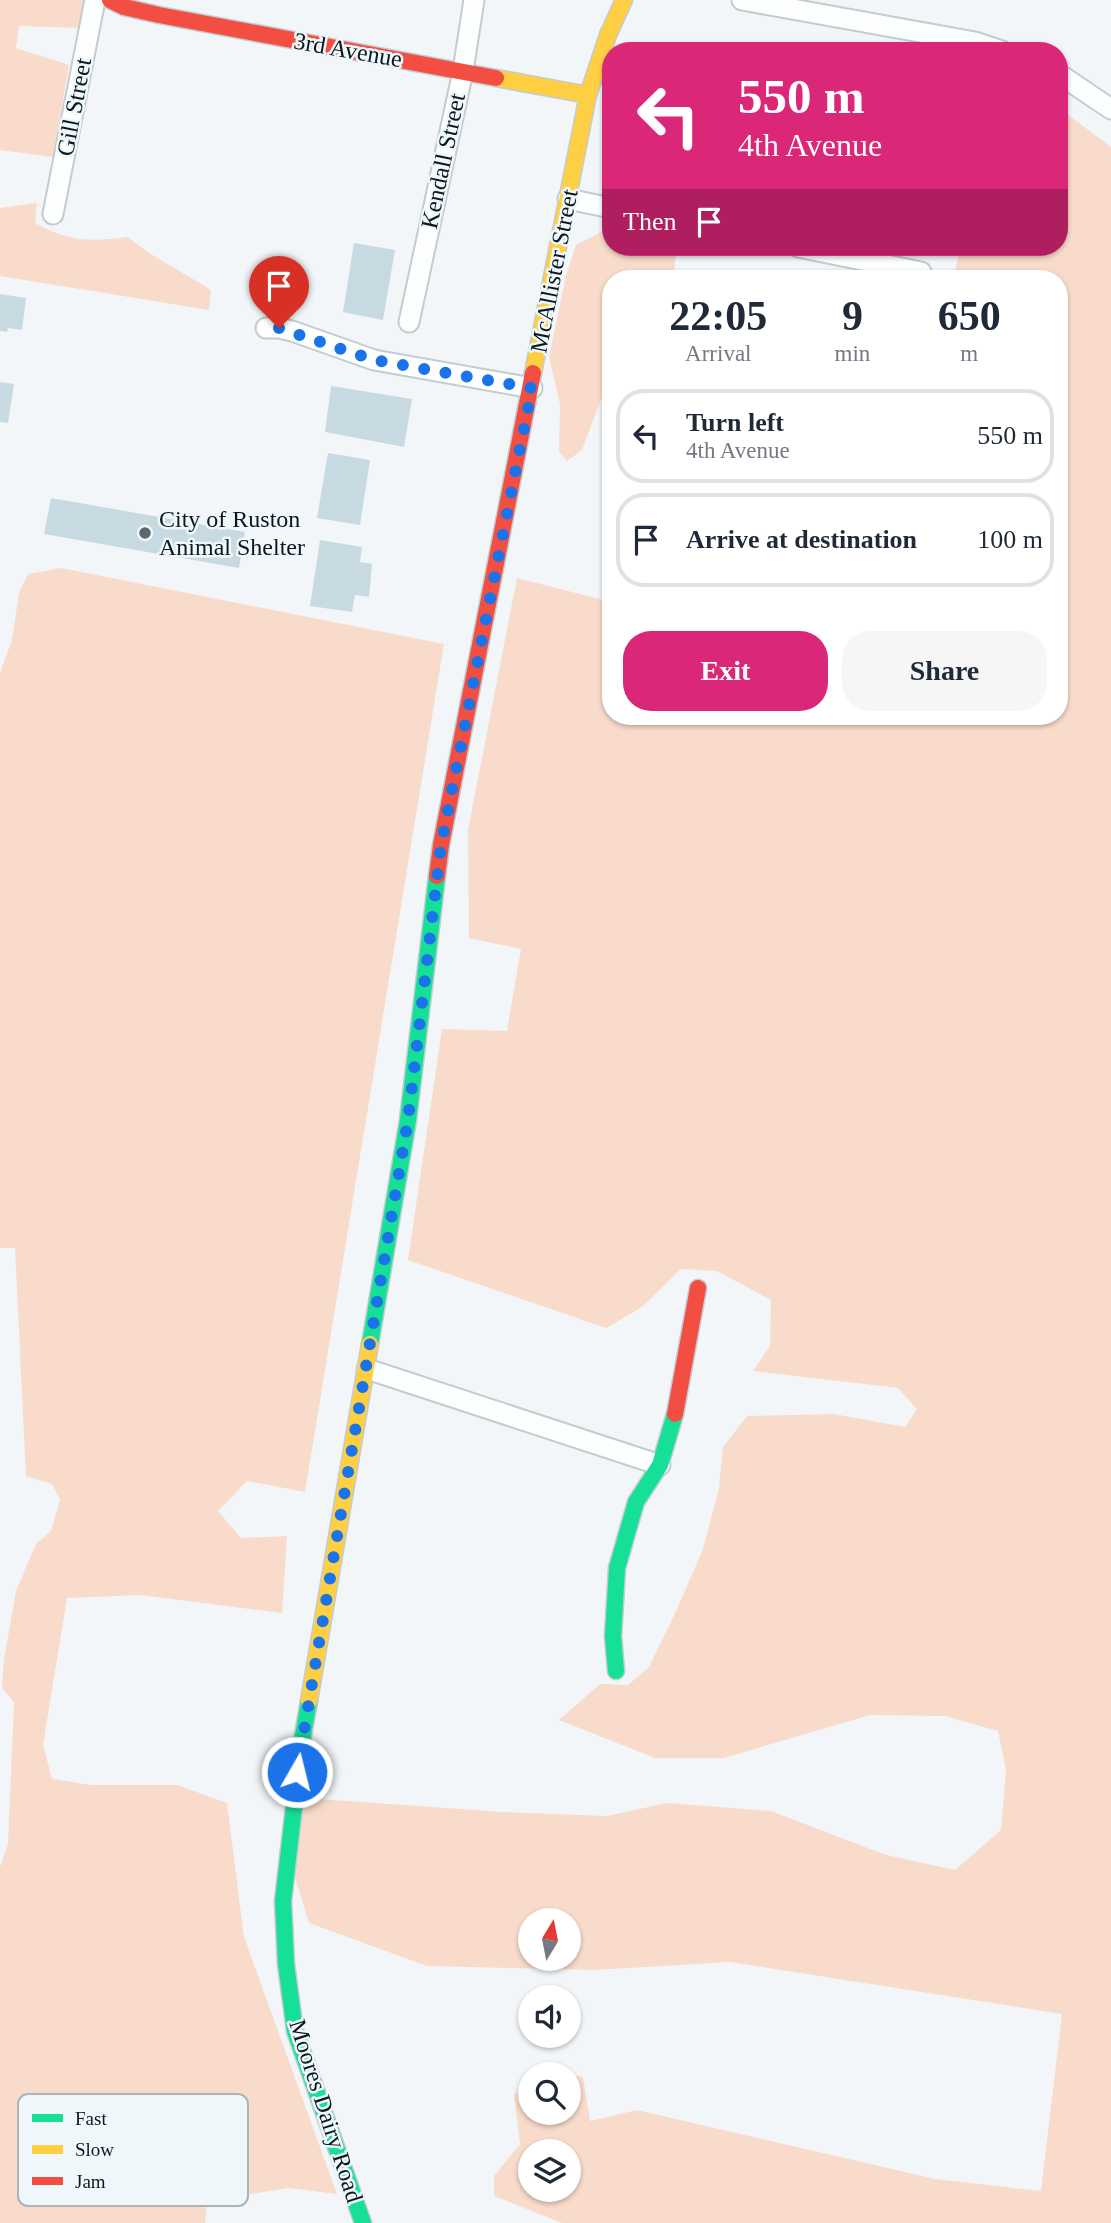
<!DOCTYPE html>
<style>
:root{--surface:#fff;--page:#f6f6f7;--text:#1f2937;--muted:#747a83;--line:#e0e1e3;--accent:#db2777}
body{margin:0;font-family:"Times New Roman",serif;background:var(--page);color:var(--text);height:100vh;display:flex;flex-direction:column;font-size:26px;white-space:nowrap}
*{box-sizing:border-box;margin:0}
p{font-size:23px;color:var(--muted)}
.icon{flex:none;width:38px;height:38px;fill:none;stroke:currentColor;stroke-width:2;stroke-linecap:round;stroke-linejoin:round}
.map{position:relative;flex:1;overflow:hidden}
.details{position:absolute;left:602px;top:270px;width:466px;height:455px;display:flex;flex-direction:column;background:var(--surface);border-radius:28px;box-shadow:0 2px 5px #0004}
.details>*{flex:none}
.guide{position:absolute;left:602px;top:42px;width:466px;height:214px;border-radius:28px;box-shadow:0 2px 5px #0004;background:#db2777;color:#fff;overflow:hidden}
.needle{width:46px;rotate:10deg}
.controls{position:absolute;left:518px;top:1908px;display:grid;gap:14px}
.controls a{display:grid;place-items:center;width:63px;height:63px;border-radius:50%;background:var(--surface);box-shadow:0 2px 5px #0004;font-size:35px}
.pin{position:absolute;display:grid;place-items:center;width:60px;height:60px;color:#fff;margin:-72px -30px;border-radius:50% 50% 50% 0;rotate:-45deg;box-shadow:0 0 7px #0007}
.pin .icon{rotate:45deg}
.me{position:absolute;width:77px;margin:-38px;rotate:8deg;stroke-linejoin:round;filter:drop-shadow(0 0 5px #0008)}
.turn{display:flex;align-items:center;gap:24px;height:147px;padding:0 21px;font-size:32px}
.turn .icon{width:91px;height:91px;stroke-width:2.5}
.turn b{display:block;font-size:49px;line-height:60px}
.then{display:flex;align-items:center;height:66px;padding:0 21px;background:#0003;gap:14px;font-size:26px}
.eta{display:flex;justify-content:space-evenly;align-items:center;height:119px;text-align:center}
.eta b{font-size:42px;font-weight:700;line-height:49px}
.primary-button{display:flex;gap:14px;margin-top:auto;padding:14px 21px}
.primary-button a{flex:1;height:80px;border-radius:28px;background:var(--accent);color:#fff;font-size:28px;font-weight:700;line-height:80px;text-align:center}
.primary-button a+a{background:var(--page);color:var(--text)}
ul{padding:0;list-style:none}
li{display:flex;align-items:center;gap:21px;height:94px;margin:0 14px 10px;padding:0 7px;border:4px solid var(--line);border-radius:28px}
li div{flex:1}
li b{display:block;font-size:26px}
li em{font-style:normal}
.map>svg:first-child{display:block}
.green{fill:#f8dbca;fill-rule:evenodd}
.building{fill:#c8dae1}
.lines{fill:none;stroke-linecap:round;stroke-linejoin:round}
.street-casing{stroke:#c3ccd0;stroke-width:23}
.fast-casing{stroke:#c3ccd0;stroke-width:19}
.slow-casing{stroke:#c3ccd0;stroke-width:19}
.jam-casing{stroke:#c3ccd0;stroke-width:19}
.street{stroke:#fdfefe;stroke-width:19}
.fast{stroke:#16e098;stroke-width:16}
.slow{stroke:#ffcf43;stroke-width:16}
.jam{stroke:#f24e42;stroke-width:16}
.route{stroke:#1a73e8;stroke-width:12;stroke-dasharray:0 21.6}
.poi-dot{fill:#5c666b;stroke:#f0f7fb;stroke-width:2.5}
.labels{text-anchor:middle;stroke-width:5;stroke-linejoin:round;paint-order:stroke}
.street-label{font-size:24px;fill:#0a191f;stroke:#f0f7fb}
.poi-label{font-size:24px;fill:#0a191f;stroke:#f0f7fb;text-anchor:start}
.key{fill:#f0f7fb;stroke:#abb4b9;stroke-width:2}
.key-label{font-size:19px;fill:#0a191f}
</style>
<div class="map">
<svg width="1111" height="2223" viewBox="0 0 1111 2223">
<rect width="100%" height="100%" fill="#f3f6f8"/>
<path class="green" d="M 0,0 L 87,0 L 82,28 L 19,26 L 16,48 L 69,65 L 53,157 L 0,150 Z
M 1059,108 L 1111,147 L 1111,2223 L 562,2223 L 494,2196 L 494,2176 L 520,2144 L 514,2095 L 530,2080 L 530,2112 L 569,2112 L 569,2075 L 583,2077 L 590,2121 L 637,2110 L 935,2179 L 1041,2191 L 1062,2014 L 730,1962 L 594,1970 L 427,1966 L 309,1923 L 293,1871 L 304,1798 L 503,1812 L 607,1816 L 667,1803 L 771,1811 L 886,1855 L 955,1870 L 1001,1830 L 1006,1770 L 998,1731 L 945,1716 L 870,1715 L 724,1758 L 655,1758 L 559,1720 L 600,1684 L 628,1685 L 649,1667 L 678,1607 L 703,1549 L 719,1488 L 723,1447 L 747,1416 L 834,1414 L 905,1427 L 917,1409 L 898,1388 L 753,1371 L 770,1346 L 771,1300 L 717,1271 L 681,1269 L 642,1307 L 606,1328 L 408,1260 L 442,1029 L 507,1031 L 521,949 L 469,938 L 468,830 L 517,578 L 611,602 L 611,716 L 1059,716 L 1059,278 L 954,278 L 960,247 L 1059,247 ZM 530,1920 L 569,1920 L 569,1958 L 530,1958 ZM 530,2151 L 569,2151 L 569,2189 L 530,2189 Z
M 37,203 L 35,223 C 69,242 90,242 128,237 C 154,259 182,271 211,290 L 209,310 L 0,276 L 0,208 Z
M 603,231 L 611,231 L 611,247 L 677,247 L 673,278 L 611,278 L 611,385 L 607,384 L 582,450 L 567,461 L 559,452 L 560,404 L 549,357 L 566,276 L 576,245 Z
M 61,568 L 444,644 L 305,1492 L 247,1481 L 218,1511 L 241,1538 L 287,1536 L 282,1613 L 140,1595 L 67,1598 L 43,1745 L 52,1779 L 91,1785 L 177,1785 L 227,1803 L 244,1937 L 337,2194 L 289,2188 L 207,2201 L 205,2223 L 0,2223 L 0,1867 L 8,1844 L 14,1702 L 2,1688 L 4,1659 L 16,1591 L 36,1544 L 51,1531 L 60,1500 L 52,1484 L 26,1476 L 15,1248 L 0,1248 L 0,673 L 12,640 L 19,593 L 28,574 Z"/>
<path class="building" d="M 354,243 L 395,250 L 383,320 L 343,312 Z
M 0,294 L 26,298 L 22,330 L 8,328 L 7,332 L 0,331 Z
M 0,382 L 14,384 L 8,423 L 0,422 Z
M 331,386 L 412,399 L 404,447 L 325,432 Z
M 328,453 L 370,460 L 360,525 L 317,518 Z
M 51,498 L 245,532 L 239,568 L 44,534 Z
M 320,540 L 362,547 L 360,562 L 372,564 L 369,597 L 355,595 L 352,612 L 310,606 Z"/>
<g class="lines">
<defs>
<path id="street" d="M 742,0 L 975,42 L 1002,51
M 1059,74 L 1111,109
M 568,199 L 611,208
M 53,214 L 95,0
M 798,247 L 921,272
M 409,322 L 463,71 L 474,0
M 266,328 L 279,328 L 292,331 L 374,360 L 532,388
M 367,1369 L 660,1465"/>
<path id="fast" d="M 370,1344 L 408,1120 L 437,876
M 616,1671 L 613,1636 L 617,1568 L 636,1502 L 660,1465 L 675,1414
M 309,1701 L 301,1747 L 283,1901 L 286,1964 L 295,2031 L 363,2223"/>
<path id="slow" d="M 496,78 L 588,95
M 533,373 L 588,95 L 608,35 L 624,0
M 309,1701 L 370,1344"/>
<path id="jam" d="M 110,0 L 124,7 L 159,15 L 496,78
M 437,876 L 441,845 L 533,373
M 675,1414 L 698,1288"/>
</defs>
<use href="#street" class="street-casing"/>
<use href="#fast" class="fast-casing"/>
<use href="#slow" class="slow-casing"/>
<use href="#jam" class="jam-casing"/>
<use href="#street" class="street"/>
<use href="#fast" class="fast"/>
<use href="#slow" class="slow"/>
<use href="#jam" class="jam"/>
</g>
<g class="lines">
<path class="route" d="M 279,328 L 374,360 L 532,388 L 441,845 L 408,1120 L 297,1772"/>
</g>
<circle class="poi-dot" cx="145" cy="533" r="7"/>
<g class="labels">
<g class="street-label">
<text transform="translate(348 50) rotate(10)" y="8">3rd Avenue</text>
<text transform="translate(74 107) rotate(-79)" y="8">Gill Street</text>
<text transform="translate(443 161) rotate(-78)" y="8">Kendall Street</text>
<text transform="translate(554 271) rotate(-79)" y="8">McAllister Street</text>
<text transform="translate(326 2111) rotate(72)" y="8">Moores Dairy Road</text>
</g>
<g class="poi-label">
<text x="159" y="527">City of Ruston<tspan x="159" dy="28">Animal Shelter</tspan></text>
</g>
</g>
<rect x="18" y="2094" width="230" height="112" rx="10" class="key"/>
<rect x="32" y="2114" width="31" height="8" fill="#16e098"/>
<rect x="32" y="2145" width="31" height="9" fill="#ffcf43"/>
<rect x="32" y="2177" width="31" height="8" fill="#f24e42"/>
<g class="key-label">
<text x="75" y="2125">Fast</text>
<text x="75" y="2156">Slow</text>
<text x="75" y="2188">Jam</text>
</g>
</svg>
<div class="controls">
<a><svg class="needle" viewBox="-14 -14 28 28"><path d="M0-13l5 13h-10z" fill="#e53935"/><path d="M0 13l5-13h-10z" fill="#747a83"/></svg></a>
<a><svg class="icon" aria-label="sound" viewBox="0 0 24 24"><path d="M4 9h4l5-4v14l-5-4H4zM17 9q2 3 0 6"/></svg></a>
<a><svg class="icon" aria-label="search" viewBox="0 0 24 24"><circle cx="10" cy="10" r="6"/><path d="M15 15l6 6"/></svg></a>
<a><svg class="icon" aria-label="layers" viewBox="0 0 24 24"><path d="M12 4l9 5-9 5-9-5zM3 14l9 5 9-5"/></svg></a>
</div>
<div class="pin" style="left:279px;top:328px;background:#d93025"><svg class="icon" aria-label="arrive" viewBox="0 0 24 24"><path d="M6 21V4h12l-3 4 3 4H6"/></svg></div>
<svg class="me" style="left:297px;top:1772px" viewBox="-20 -20 40 40"><circle r="17" fill="#1a73e8" stroke="#fff" stroke-width="3"/><path d="M0-11L8 9 0 5-8 9z" fill="#fff"/></svg>
<div class="guide">
<div class="turn"><svg class="icon" aria-label="left" viewBox="0 0 24 24"><path d="M17 20v-9H6M10 6l-5 5 5 5"/></svg><div><b>550 m</b>4th Avenue</div></div>
<div class="then">Then<svg class="icon" aria-label="arrive" viewBox="0 0 24 24"><path d="M6 21V4h12l-3 4 3 4H6"/></svg></div>
</div>
<section class="details">
<div class="eta">
<div><b>22:05</b><p>Arrival</p></div>
<div><b>9</b><p>min</p></div>
<div><b>650</b><p>m</p></div>
</div>
<ul>
<li><svg class="icon" aria-label="left" viewBox="0 0 24 24"><path d="M17 20v-9H6M10 6l-5 5 5 5"/></svg><div><b>Turn left</b><p>4th Avenue</p></div><em>550 m</em></li>
<li><svg class="icon" aria-label="arrive" viewBox="0 0 24 24"><path d="M6 21V4h12l-3 4 3 4H6"/></svg><div><b>Arrive at destination</b></div><em>100 m</em></li>
</ul>
<div class="primary-button"><a>Exit</a><a>Share</a></div>
</section>
</div>
